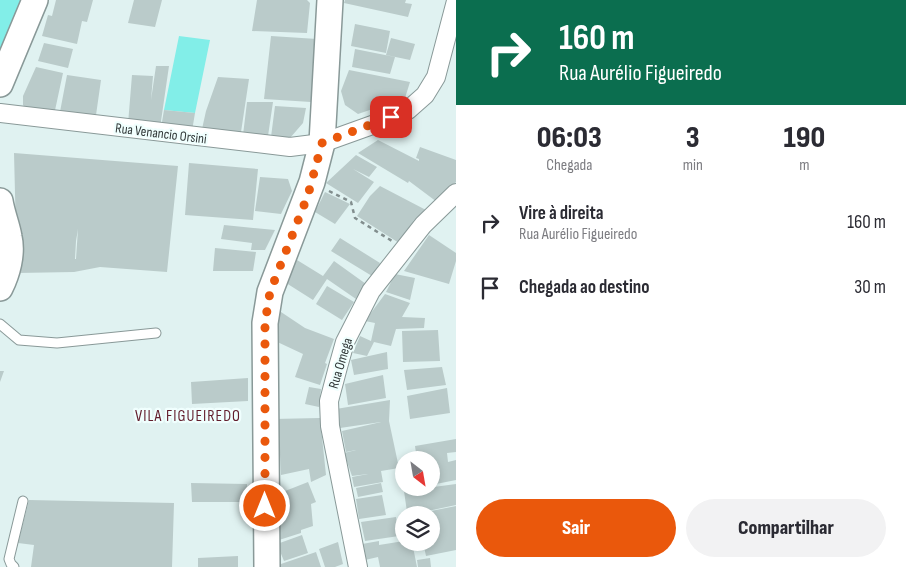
<!DOCTYPE html>
<html lang="pt">
<meta charset="utf-8">
<style>
:root{--surface:#fff;--page:#f2f2f3;--text:#2b2b33;--muted:#7c7c81;--accent:#ea580c}
body{margin:0;font-family:"Sofia Sans Condensed",sans-serif;background:var(--page);color:var(--text);height:100vh;display:flex;flex-direction:column;font-size:19px;white-space:nowrap}
*{box-sizing:border-box;margin:0}
p{font-size:16px;color:var(--muted)}
.icon{flex:none;width:28px;height:28px;fill:none;stroke:currentColor;stroke-width:2;stroke-linecap:round;stroke-linejoin:round}
.map{position:relative;flex:1;overflow:hidden}
.sheet{display:flex;flex-direction:column;background:var(--surface);width:450px}
.sheet>*{flex:none}
.banner{background:#0b6e4f;color:#fff;overflow:hidden}
.needle{width:32px;rotate:149deg}
.fabs{position:absolute;left:395px;top:451px;display:grid;gap:10px}
.fabs a{display:grid;place-items:center;width:45px;height:45px;border-radius:50%;background:var(--surface);box-shadow:0 2px 8px #0003;font-size:25px}
.pin{position:absolute;display:grid;place-items:center;width:42px;height:42px;color:#fff;margin:-21px;border-radius:10px;box-shadow:0 2px 8px #0006}
.me{position:absolute;width:55px;margin:-28px;rotate:0deg;stroke-linejoin:round;filter:drop-shadow(0 0 4px #0008)}
.turn{display:flex;align-items:center;gap:18px;height:105px;padding:0 20px;font-size:22px}
.turn .icon{width:65px;height:65px;stroke-width:2.5}
.turn b{display:block;font-size:35px;line-height:42px}
.eta{display:flex;justify-content:space-evenly;align-items:center;height:85px;text-align:center}
.eta b{font-size:30px;font-weight:800;line-height:35px}
.button{display:flex;gap:10px;margin-top:auto;padding:10px 20px}
.button a{flex:1;height:58px;border-radius:30px;background:var(--accent);color:#fff;font-size:20px;font-weight:800;line-height:58px;text-align:center}
.button a+a{background:var(--page);color:var(--text)}
ul{padding:0;list-style:none}
li{display:flex;align-items:center;gap:15px;height:65px;padding:0 20px}
li div{flex:1}
li b{display:block;font-size:19px}
li em{font-style:normal}
main{display:flex;flex:1;min-height:0}
.map>svg:first-child{display:block}
.green{fill:#82eee8}
.building{fill:#bacbca;fill-rule:evenodd}
.lines{fill:none;stroke-linecap:round;stroke-linejoin:round}
.lane-casing{stroke:#899998;stroke-width:11}
.street-casing{stroke:#899998;stroke-width:20}
.secondary-casing{stroke:#899998;stroke-width:28}
.path{stroke:#828e8e;stroke-width:2.5;stroke-dasharray:4 4;stroke-linecap:butt}
.lane{stroke:#fff;stroke-width:9}
.street{stroke:#fff;stroke-width:18}
.secondary{stroke:#fff;stroke-width:25}
.route{stroke:#ea580c;stroke-width:9;stroke-dasharray:0 16.2}
.labels{text-anchor:middle;stroke-width:4.5;stroke-linejoin:round;paint-order:stroke}
.street-label{font-size:14px;fill:#313838;stroke:#f0fffe}
.quarter-label{font-size:16px;letter-spacing:1px;fill:#621d2c;stroke:#f0fffe}
</style>
<main>
<div class="map">
<svg width="456" height="567" viewBox="0 0 456 567">
<rect width="100%" height="100%" fill="#e0f2f1"/>
<path class="green" d="M 0,0 L 25,0 L 0,66 Z
M 179,36 L 210,40 L 195,113 L 164,110 Z"/>
<path class="building" d="M 56,0 L 93,0 L 87,22 L 82,21 L 77,44 L 42,36 L 48,15 L 52,16 Z
M 134,0 L 162,0 L 155,27 L 128,23 Z
M 257,0 L 307,0 L 310,3 L 307,33 L 252,31 Z
M 345,0 L 406,0 L 405,3 L 412,4 L 408,17 L 344,3 Z
M 355,24 L 390,31 L 386,53 L 351,46 Z
M 271,36 L 317,39 L 311,102 L 264,99 Z
M 391,38 L 415,44 L 410,60 L 386,55 Z
M 44,43 L 73,49 L 68,68 L 38,61 Z
M 355,49 L 395,57 L 390,74 L 352,67 Z
M 156,66 L 169,66 L 160,128 L 128,124 L 132,75 L 153,76 L 151,100 Z
M 36,67 L 63,73 L 54,115 L 30,113 L 23,105 L 23,96 Z
M 349,70 L 410,82 L 405,98 L 358,114 L 345,105 L 341,91 Z
M 67,75 L 101,80 L 95,122 L 59,117 Z
M 218,77 L 249,79 L 241,132 L 202,129 L 206,111 Z
M 247,102 L 273,102 L 268,136 L 243,135 Z
M 275,106 L 306,108 L 303,123 L 290,138 L 271,137 Z
M 164,110 L 195,113 L 192,131 L 161,128 Z
M 378,140 L 419,161 L 419,159 L 416,158 L 420,147 L 456,160 L 456,182 L 437,202 L 409,181 L 408,183 L 358,153 Z
M 14,153 L 178,166 L 167,272 L 100,267 L 74,272 L 17,273 ZM 78,229 L 76,259 L 75,259 L 76,241 Z
M 356,155 L 377,167 L 369,177 L 353,169 L 374,182 L 358,203 L 326,183 Z
M 189,163 L 258,169 L 253,220 L 185,215 Z
M 260,177 L 288,179 L 292,191 L 281,214 L 255,211 Z
M 380,186 L 426,210 L 414,220 L 399,243 L 357,216 L 370,196 Z
M 325,192 L 350,204 L 335,224 L 315,212 Z
M 224,225 L 275,230 L 265,250 L 251,250 L 252,243 L 221,239 Z
M 429,235 L 456,253 L 456,261 L 449,284 L 404,271 Z
M 340,238 L 380,263 L 372,276 L 331,251 Z
M 215,248 L 256,252 L 253,271 L 213,271 Z
M 297,260 L 323,276 L 334,261 L 366,284 L 356,299 L 327,279 L 313,300 L 283,281 Z
M 395,274 L 415,278 L 410,300 L 386,292 Z
M 327,286 L 354,302 L 342,320 L 316,304 Z
M 385,294 L 410,303 L 402,317 L 425,318 L 424,328 L 396,329 L 391,346 L 374,342 L 367,356 L 353,353 L 360,336 L 371,341 L 375,323 L 365,321 Z
M 275,308 L 305,328 L 334,339 L 325,363 L 327,364 L 320,385 L 295,377 L 303,354 L 271,339 Z
M 438,330 L 440,361 L 403,362 L 402,331 Z
M 387,352 L 388,369 L 354,375 L 351,360 Z
M 442,367 L 446,385 L 407,390 L 404,370 Z
M 0,371 L 4,371 L 0,382 Z
M 383,375 L 386,398 L 348,405 L 345,384 Z
M 248,378 L 248,401 L 192,404 L 191,382 Z
M 309,387 L 321,389 L 319,407 L 305,404 Z
M 447,388 L 450,413 L 410,419 L 407,396 Z
M 390,400 L 389,421 L 399,468 L 381,471 L 383,482 L 354,487 L 352,477 L 368,474 L 352,476 L 344,453 L 356,450 L 346,452 L 342,431 L 381,422 L 340,428 L 336,409 Z
M 320,418 L 326,475 L 311,482 L 309,469 L 281,475 L 279,434 L 273,434 L 273,419 Z
M 456,439 L 456,452 L 447,453 L 448,462 L 456,460 L 456,480 L 431,485 L 431,460 L 417,460 L 415,446 Z
M 308,482 L 316,502 L 311,504 L 313,526 L 301,530 L 301,533 L 279,540 L 270,497 Z
M 191,483 L 247,484 L 247,502 L 192,502 Z
M 381,483 L 383,492 L 358,497 L 356,488 Z
M 456,484 L 456,505 L 423,512 L 407,512 L 404,491 Z
M 382,495 L 386,515 L 359,519 L 356,499 Z
M 29,500 L 174,503 L 172,567 L 31,567 L 34,545 L 18,543 Z
M 456,506 L 456,550 L 426,556 L 423,542 L 431,542 L 431,515 L 416,514 Z
M 396,517 L 399,536 L 365,541 L 361,522 Z
M 302,535 L 308,553 L 284,561 L 277,544 Z
M 379,541 L 379,545 L 404,541 L 412,542 L 417,567 L 380,567 L 378,557 L 365,560 L 362,544 Z
M 338,542 L 343,564 L 335,567 L 325,567 L 319,549 Z
M 316,552 L 321,567 L 279,567 L 278,565 Z
M 238,556 L 238,567 L 198,567 L 198,558 Z
M 430,558 L 431,567 L 418,567 L 417,560 Z"/>
<g class="lines">
<defs>
<path id="lane" d="M 0,324 L 19,340 L 57,343 L 156,333
M 14,567 L 11,564 L 9,559 L 23,501"/>
<path id="street" d="M 0,113 L 290,147 L 322,143 L 375,124 L 408,110 L 425,95 L 436,77 L 456,1
M 358,567 L 330,426 L 329,401 L 338,367 L 345,342 L 371,291 L 423,225 L 456,193"/>
<path id="secondary" d="M 0,84 L 35,0
M 0,201 C 2,214 7,225 9,237 C 13,254 7,274 0,288
M 267,567 L 265,323 L 270,292 L 312,182 L 322,143 L 330,0"/>
</defs>
<use href="#lane" class="lane-casing"/>
<use href="#street" class="street-casing"/>
<use href="#secondary" class="secondary-casing"/>
<path class="path" d="M 329,191 L 351,202 L 355,218 L 392,241"/>
<use href="#lane" class="lane"/>
<use href="#street" class="street"/>
<use href="#secondary" class="secondary"/>
</g>
<g class="lines">
<path class="route" d="M 265,506 L 265,323 L 270,292 L 308,195 L 322,143 L 391,117"/>
</g>
<g class="labels">
<g class="street-label">
<text transform="translate(161 133) rotate(7)" y="5">Rua Venancio Orsini</text>
<text transform="translate(340 363) rotate(-73)" y="5">Rua Omega</text>
</g>
<g class="quarter-label">
<text x="188" y="421">VILA FIGUEIREDO</text>
</g>
</g>
</svg>
<div class="fabs">
<a><svg class="needle" viewBox="-14 -14 28 28"><path d="M0-13l5 13h-10z" fill="#e53935"/><path d="M0 13l5-13h-10z" fill="#7c7c81"/></svg></a>
<a><svg class="icon" aria-label="layers" viewBox="0 0 24 24"><path d="M12 4l9 5-9 5-9-5zM3 14l9 5 9-5"/></svg></a>
</div>
<div class="pin" style="left:391px;top:117px;background:#d93025"><svg class="icon" aria-label="arrive" viewBox="0 0 24 24"><path d="M6 21V4h12l-3 4 3 4H6"/></svg></div>
<svg class="me" style="left:265px;top:506px" viewBox="-20 -20 40 40"><circle r="17" fill="#ea580c" stroke="#fff" stroke-width="3"/><path d="M0-11L8 9 0 5-8 9z" fill="#fff"/></svg>
</div>
<section class="sheet">
<div class="banner">
<div class="turn"><svg class="icon" aria-label="right" viewBox="0 0 24 24"><path d="M7 20v-9h11M14 6l5 5-5 5"/></svg><div><b>160 m</b>Rua Aurélio Figueiredo</div></div>
</div>
<div class="eta">
<div><b>06:03</b><p>Chegada</p></div>
<div><b>3</b><p>min</p></div>
<div><b>190</b><p>m</p></div>
</div>
<ul>
<li><svg class="icon" aria-label="right" viewBox="0 0 24 24"><path d="M7 20v-9h11M14 6l5 5-5 5"/></svg><div><b>Vire à direita</b><p>Rua Aurélio Figueiredo</p></div><em>160 m</em></li>
<li><svg class="icon" aria-label="arrive" viewBox="0 0 24 24"><path d="M6 21V4h12l-3 4 3 4H6"/></svg><div><b>Chegada ao destino</b></div><em>30 m</em></li>
</ul>
<div class="button"><a>Sair</a><a>Compartilhar</a></div>
</section>
</main>
